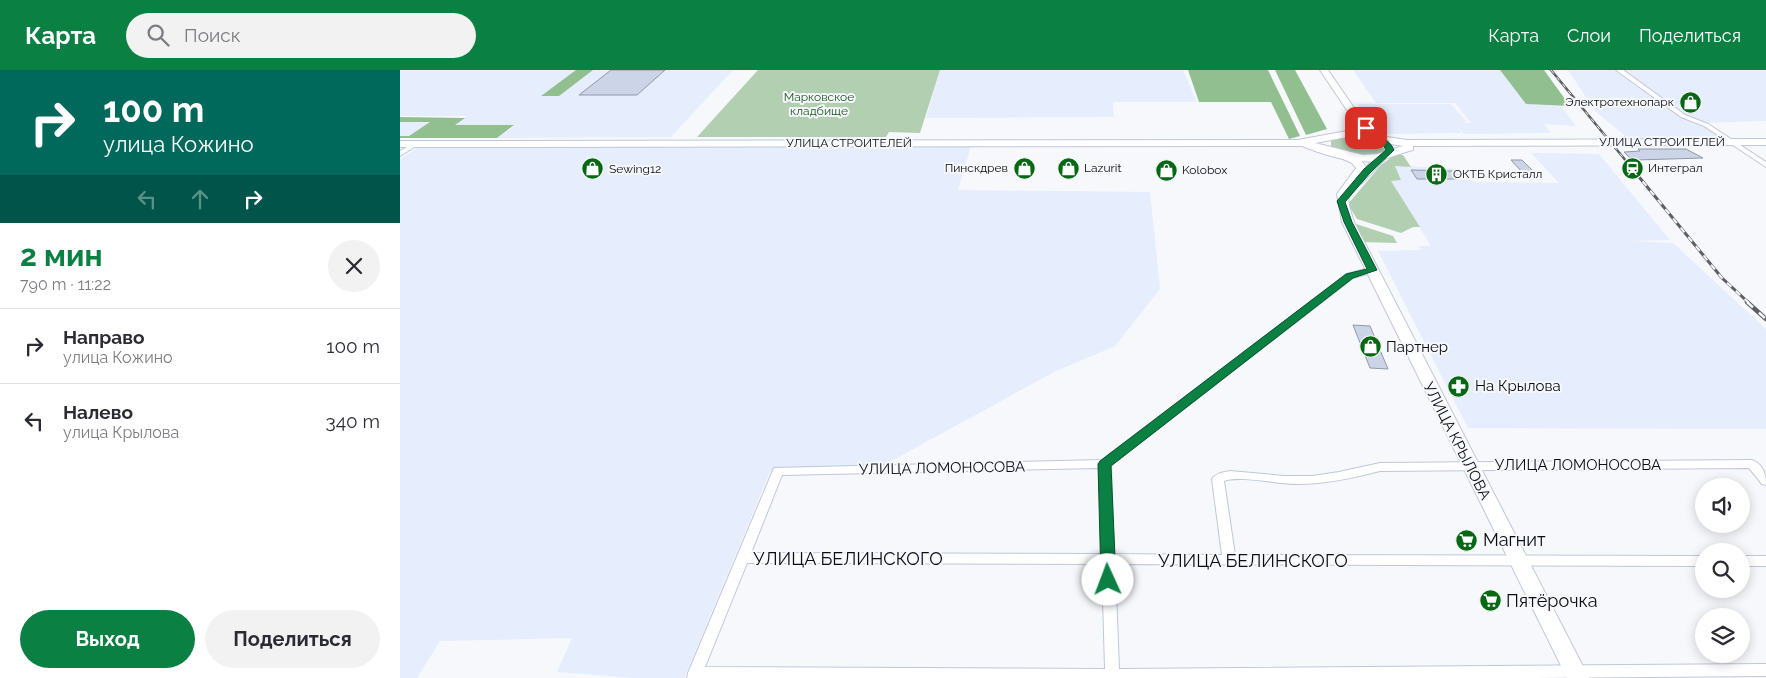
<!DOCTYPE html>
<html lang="ru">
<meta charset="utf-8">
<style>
:root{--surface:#fff;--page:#f2f2f3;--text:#2b2b33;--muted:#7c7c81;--line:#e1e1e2;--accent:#0b8043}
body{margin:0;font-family:Raleway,sans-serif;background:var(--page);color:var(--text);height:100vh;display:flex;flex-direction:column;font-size:19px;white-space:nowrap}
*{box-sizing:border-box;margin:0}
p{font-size:16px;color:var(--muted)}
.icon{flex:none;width:28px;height:28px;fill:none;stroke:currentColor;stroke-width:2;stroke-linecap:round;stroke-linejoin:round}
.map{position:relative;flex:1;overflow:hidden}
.panel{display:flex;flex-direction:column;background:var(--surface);width:400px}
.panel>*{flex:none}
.guide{background:#00695c;color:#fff;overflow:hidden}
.tools{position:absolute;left:1295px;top:408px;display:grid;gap:10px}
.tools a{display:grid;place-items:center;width:55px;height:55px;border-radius:50%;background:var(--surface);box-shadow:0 2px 12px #0003;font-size:25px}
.pin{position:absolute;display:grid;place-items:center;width:42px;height:42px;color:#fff;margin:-21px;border-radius:10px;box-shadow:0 2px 8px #0006}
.me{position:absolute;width:55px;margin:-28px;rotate:358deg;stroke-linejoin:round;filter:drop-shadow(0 0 4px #0008)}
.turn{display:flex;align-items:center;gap:18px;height:105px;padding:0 20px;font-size:22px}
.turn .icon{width:65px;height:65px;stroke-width:2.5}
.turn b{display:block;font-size:35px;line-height:42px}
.lanes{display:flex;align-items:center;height:48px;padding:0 20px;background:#0003;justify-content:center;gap:25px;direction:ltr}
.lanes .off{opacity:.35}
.round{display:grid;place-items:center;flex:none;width:52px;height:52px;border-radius:26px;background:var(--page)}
.head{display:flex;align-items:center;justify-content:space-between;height:85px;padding:0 20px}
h1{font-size:30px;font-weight:700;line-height:38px;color:var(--accent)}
.primary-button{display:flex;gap:10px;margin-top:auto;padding:10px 20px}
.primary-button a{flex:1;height:58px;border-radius:30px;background:var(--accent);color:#fff;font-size:20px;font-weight:700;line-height:58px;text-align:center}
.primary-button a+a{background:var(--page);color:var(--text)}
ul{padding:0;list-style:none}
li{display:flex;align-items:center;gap:15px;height:75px;padding:0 20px;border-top:1px solid var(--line)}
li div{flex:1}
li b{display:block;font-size:19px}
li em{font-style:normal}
header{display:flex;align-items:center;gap:30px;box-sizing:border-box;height:70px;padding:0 25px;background:var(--accent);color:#fff}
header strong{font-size:24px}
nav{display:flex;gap:28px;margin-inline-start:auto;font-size:18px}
.search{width:350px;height:45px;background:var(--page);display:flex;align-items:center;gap:12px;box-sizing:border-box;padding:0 18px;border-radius:28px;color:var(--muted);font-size:19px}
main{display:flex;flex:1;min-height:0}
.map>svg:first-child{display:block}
.built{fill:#e6edfd}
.green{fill:#b3cfb1}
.forest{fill:#92bf90}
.building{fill:#ccd4e8;stroke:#9098aa}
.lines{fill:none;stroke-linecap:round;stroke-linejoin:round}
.street-casing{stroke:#bfc7da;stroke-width:2}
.secondary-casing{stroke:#bfc7da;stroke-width:2}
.primary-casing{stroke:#bfc7da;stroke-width:2}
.street{fill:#fff;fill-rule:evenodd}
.secondary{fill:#fff;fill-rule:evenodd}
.primary{fill:#fff;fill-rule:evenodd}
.rail-far2-casing{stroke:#5c5f64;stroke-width:2.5}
.rail-far1-casing{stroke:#5c5f64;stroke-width:3}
.rail-casing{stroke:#5c5f64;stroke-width:4.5}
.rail-far2{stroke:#f6f8fc;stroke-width:1;stroke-dasharray:4.5;stroke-linecap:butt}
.rail-far1{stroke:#f6f8fc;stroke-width:2;stroke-dasharray:6;stroke-linecap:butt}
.rail{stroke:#f6f8fc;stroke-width:2.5;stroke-dasharray:8;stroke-linecap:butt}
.route{fill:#0b8043;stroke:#07532c}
.labels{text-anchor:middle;stroke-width:4;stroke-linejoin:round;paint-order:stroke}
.far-park-label{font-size:12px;fill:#19571c;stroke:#f6f8fc}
.far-poi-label{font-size:12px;fill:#090c12;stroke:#f6f8fc;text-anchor:start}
.far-street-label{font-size:12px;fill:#090c12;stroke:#f6f8fc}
.poi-label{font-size:15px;fill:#090c12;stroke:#f6f8fc;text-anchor:start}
.street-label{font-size:15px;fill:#090c12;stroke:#f6f8fc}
.near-poi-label{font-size:18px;fill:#090c12;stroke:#f6f8fc;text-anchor:start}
.near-street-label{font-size:18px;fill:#090c12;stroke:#f6f8fc}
</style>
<header>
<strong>Карта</strong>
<div class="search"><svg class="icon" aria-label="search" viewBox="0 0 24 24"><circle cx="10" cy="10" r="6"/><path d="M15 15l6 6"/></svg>Поиск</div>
<nav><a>Карта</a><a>Слои</a><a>Поделиться</a></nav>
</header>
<main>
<section class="panel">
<div class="guide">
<div class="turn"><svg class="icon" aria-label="right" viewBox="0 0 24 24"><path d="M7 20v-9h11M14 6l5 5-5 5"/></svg><div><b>100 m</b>улица Кожино</div></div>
<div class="lanes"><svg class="icon off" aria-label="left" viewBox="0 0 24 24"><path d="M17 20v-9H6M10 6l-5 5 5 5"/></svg><svg class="icon off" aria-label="ahead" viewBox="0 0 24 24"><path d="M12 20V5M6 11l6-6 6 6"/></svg><svg class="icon" aria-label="right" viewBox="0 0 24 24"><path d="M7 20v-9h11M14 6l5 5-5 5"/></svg></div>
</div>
<div class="head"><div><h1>2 мин</h1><p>790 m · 11:22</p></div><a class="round"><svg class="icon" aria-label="close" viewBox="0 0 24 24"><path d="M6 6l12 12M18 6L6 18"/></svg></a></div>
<ul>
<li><svg class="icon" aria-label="right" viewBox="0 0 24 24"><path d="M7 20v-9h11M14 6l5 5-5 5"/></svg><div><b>Направо</b><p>улица Кожино</p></div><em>100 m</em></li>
<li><svg class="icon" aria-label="left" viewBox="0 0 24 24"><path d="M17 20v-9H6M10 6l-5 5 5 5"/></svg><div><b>Налево</b><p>улица Крылова</p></div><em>340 m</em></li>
</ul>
<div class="primary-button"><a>Выход</a><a>Поделиться</a></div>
</section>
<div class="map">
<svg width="1366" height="608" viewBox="0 0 1366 608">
<rect width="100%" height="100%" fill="#f6f8fc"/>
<path class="built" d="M 0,0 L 333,0 L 271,67 L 97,68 L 114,56 L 54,55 L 67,46 L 0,46 Z
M 540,0 L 783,0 L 797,32 L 713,32 L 714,47 L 526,48 Z
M 953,0 L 1100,0 L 1126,34 L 1161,36 L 1176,56 L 1144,54 L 1151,63 L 1064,64 L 1053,52 L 1062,63 L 984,64 L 966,57 L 958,34 L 1051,34 L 1067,52 L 1062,53 L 1071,53 L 1055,33 L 976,33 Z
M 1168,0 L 1366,0 L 1366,51 L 1299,53 L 1322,67 L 1228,68 L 1196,42 Z
M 0,52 L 31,52 L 9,66 L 0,66 Z
M 571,76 L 558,120 L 750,122 L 760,219 L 715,276 L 656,301 L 473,401 L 370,402 L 284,608 L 235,608 L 157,602 L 172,568 L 40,571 L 17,608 L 0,608 L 0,89 L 19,77 Z
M 1131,83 L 1199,84 L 1270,170 L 1232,171 L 1273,173 L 1366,259 L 1366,359 L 1068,358 L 978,181 L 1021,180 L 1019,176 L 1031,176 L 990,110 L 1001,110 L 995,96 L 1009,96 L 1061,99 L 1074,112 L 1159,113 Z"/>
<path class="green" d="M 358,0 L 540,0 L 520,63 L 489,62 L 486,67 L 297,67 Z
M 944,66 L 978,71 L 985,80 C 973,94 949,83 934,80 L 931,77 L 931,71 Z
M 996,84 L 1003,85 L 1011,97 L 995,96 L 1001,110 L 991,111 L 1020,157 L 1013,157 L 1001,163 L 957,149 L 948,134 L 981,95 Z
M 953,153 L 993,166 L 997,173 L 962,172 Z"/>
<path class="forest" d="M 176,0 L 193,0 L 159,26 L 141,26 Z
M 788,0 L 868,0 L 900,66 L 889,69 L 871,32 L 799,32 Z
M 875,0 L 895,0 L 927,59 L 906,65 Z
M 1100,0 L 1144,0 L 1170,36 L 1126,34 Z
M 0,47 L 65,48 L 55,55 L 114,55 L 97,68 L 0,68 L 0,66 L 9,66 L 30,52 L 0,52 Z"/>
<path class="building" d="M 211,0 L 265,0 L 237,25 L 179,25 Z
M 1238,79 L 1286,79 L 1303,88 L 1235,90 L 1230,88 L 1224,82 L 1240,81 Z
M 1111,90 L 1122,90 L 1134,102 L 1122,102 Z
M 774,96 L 776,103 L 757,104 L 756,97 Z
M 1011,100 L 1053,101 L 1059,109 L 1017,109 Z
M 953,255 L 970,256 L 988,299 L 970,298 Z"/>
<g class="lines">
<defs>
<path id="street" d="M 1216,0 L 1223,0 L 1285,45 L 1308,54 L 1366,92 L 1366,97 L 1304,56 L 1281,47 Z
M 14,73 L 19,74 L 0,86 L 0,81 Z
M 972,197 L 976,200 L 975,202 L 953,208 L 711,395 L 714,484 L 822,485 L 812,409 C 816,403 824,402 830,401 L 885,406 L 912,406 L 939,402 L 980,393 L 1352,390 C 1363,394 1366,404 1366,415 L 1362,414 L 1349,398 L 980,401 C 953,408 925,414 897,414 C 877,414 839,405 824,411 L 835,485 L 1304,486 L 1304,496 L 715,494 L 719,599 L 1366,594 L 1366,606 L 1133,608 L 287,608 L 288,603 L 374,398 L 702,390 L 947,204 ZM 699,398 L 702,484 L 351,483 L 382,405 ZM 347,493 L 702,494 L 705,599 L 305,597 Z
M 1341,486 L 1366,486 L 1366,496 L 1341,496 Z"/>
<path id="secondary" d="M 920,0 L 928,0 L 963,51 L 979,66 L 979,70 L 973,70 L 957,55 Z
M 945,83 L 960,89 L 966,97 L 979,84 L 988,86 L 962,113 L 956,114 C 944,128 949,135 954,152 L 1189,608 L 1167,608 L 942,152 L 937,124 L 956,98 L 952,93 L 941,88 L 941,84 Z"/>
<path id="primary" d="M 947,61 L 1007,70 L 1366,69 L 1366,75 L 1013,76 L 1013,80 C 1000,83 988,89 975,91 C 952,94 922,84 902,76 L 0,77 L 0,71 L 898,70 ZM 947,67 L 1003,76 L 977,84 L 963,85 L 915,73 Z"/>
</defs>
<use href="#street" class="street-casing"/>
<use href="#secondary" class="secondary-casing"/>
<use href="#primary" class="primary-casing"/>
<use href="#street" class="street"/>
<use href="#secondary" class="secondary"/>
<use href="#primary" class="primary"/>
<defs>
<path id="rail-far2" d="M 1151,0 L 1236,103"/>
<path id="rail-far1" d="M 1235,102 L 1322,208 L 1349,233"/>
<path id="rail" d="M 1347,232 L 1366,249"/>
</defs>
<use href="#rail-far2" class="rail-far2-casing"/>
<use href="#rail-far1" class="rail-far1-casing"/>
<use href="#rail" class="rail-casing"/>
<use href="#rail-far2" class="rail-far2"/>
<use href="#rail-far1" class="rail-far1"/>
<use href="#rail" class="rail"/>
</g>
<path class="route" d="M 963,57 L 968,57 C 977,66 989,68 994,80 L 970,103 L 945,132 L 952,152 L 977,200 L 953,208 L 711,396 L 716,510 L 713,514 L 703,514 L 701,510 L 698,394 L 700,391 L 946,204 L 967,199 L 944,152 L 937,131 L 964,99 L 986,80 C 982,69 964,69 963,57 Z"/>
<defs>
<symbol id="shop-disc" viewBox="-11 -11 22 22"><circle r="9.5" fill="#066813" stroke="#f6f8fc"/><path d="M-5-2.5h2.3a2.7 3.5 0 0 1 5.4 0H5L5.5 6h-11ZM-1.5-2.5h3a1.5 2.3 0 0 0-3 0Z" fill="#fff"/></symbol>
<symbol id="station-disc" viewBox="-11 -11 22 22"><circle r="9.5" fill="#066813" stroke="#f6f8fc"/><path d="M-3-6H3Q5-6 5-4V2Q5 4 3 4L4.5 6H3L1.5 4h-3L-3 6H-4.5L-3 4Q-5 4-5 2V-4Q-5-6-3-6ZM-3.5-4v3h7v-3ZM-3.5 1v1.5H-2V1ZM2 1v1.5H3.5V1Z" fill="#fff"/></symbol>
<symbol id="building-disc" viewBox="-11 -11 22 22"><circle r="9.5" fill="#066813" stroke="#f6f8fc"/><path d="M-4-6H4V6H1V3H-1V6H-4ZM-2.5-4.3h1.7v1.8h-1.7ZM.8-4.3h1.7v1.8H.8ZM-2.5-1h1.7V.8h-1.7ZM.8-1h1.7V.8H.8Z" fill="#fff"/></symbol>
<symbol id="pharmacy-disc" viewBox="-11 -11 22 22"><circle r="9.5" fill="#066813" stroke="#f6f8fc"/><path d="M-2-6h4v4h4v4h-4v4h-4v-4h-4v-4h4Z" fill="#fff"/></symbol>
<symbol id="supermarket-disc" viewBox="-11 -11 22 22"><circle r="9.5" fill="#066813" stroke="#f6f8fc"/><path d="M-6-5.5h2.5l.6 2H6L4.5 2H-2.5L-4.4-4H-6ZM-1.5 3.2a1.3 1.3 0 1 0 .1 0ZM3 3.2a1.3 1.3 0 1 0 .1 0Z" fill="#fff"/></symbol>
</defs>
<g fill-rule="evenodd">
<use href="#shop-disc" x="1278" y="20" width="25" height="25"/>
<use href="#shop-disc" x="612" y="86" width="25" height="25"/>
<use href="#shop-disc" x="656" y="86" width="25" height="25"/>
<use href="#station-disc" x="1220" y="86" width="25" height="25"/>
<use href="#shop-disc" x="180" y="86" width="25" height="25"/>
<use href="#shop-disc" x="754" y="88" width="25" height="25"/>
<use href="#building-disc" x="1024" y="92" width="25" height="25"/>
<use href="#shop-disc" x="958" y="264" width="25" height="25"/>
<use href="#pharmacy-disc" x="1046" y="304" width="25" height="25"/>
<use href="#supermarket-disc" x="1054" y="458" width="25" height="25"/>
<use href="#supermarket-disc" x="1078" y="518" width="25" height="25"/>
</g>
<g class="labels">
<g class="far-park-label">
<text x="419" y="31">Марковское<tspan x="419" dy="14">кладбище</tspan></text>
</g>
<g class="far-poi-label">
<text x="1274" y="36" text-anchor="end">Электротехнопарк</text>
<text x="608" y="102" text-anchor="end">Пинскдрев</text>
<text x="684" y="102">Lazurit</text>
<text x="1248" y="102">Интеграл</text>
<text x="209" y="103">Sewing12</text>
<text x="782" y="104">Kolobox</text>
<text x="1053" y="108">ОКТБ Кристалл</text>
</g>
<g class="far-street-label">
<text x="1262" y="76">УЛИЦА СТРОИТЕЛЕЙ</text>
<text x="449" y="77">УЛИЦА СТРОИТЕЛЕЙ</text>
</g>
<g class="poi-label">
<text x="986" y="282">Партнер</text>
<text x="1075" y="321">На Крылова</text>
</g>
<g class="street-label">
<text transform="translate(1057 371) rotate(63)" y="5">УЛИЦА КРЫЛОВА</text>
<text x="1178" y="400">УЛИЦА ЛОМОНОСОВА</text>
<text transform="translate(542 398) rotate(-1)" y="5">УЛИЦА ЛОМОНОСОВА</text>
</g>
<g class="near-poi-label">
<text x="1083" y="476">Магнит</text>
<text x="1106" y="537">Пятёрочка</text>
</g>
<g class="near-street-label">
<text x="448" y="495">УЛИЦА БЕЛИНСКОГО</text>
<text x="853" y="497">УЛИЦА БЕЛИНСКОГО</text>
</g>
</g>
</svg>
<div class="tools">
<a><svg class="icon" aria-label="sound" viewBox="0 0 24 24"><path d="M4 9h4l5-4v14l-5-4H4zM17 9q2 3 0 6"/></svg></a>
<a><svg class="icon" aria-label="search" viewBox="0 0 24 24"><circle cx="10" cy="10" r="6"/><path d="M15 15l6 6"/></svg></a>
<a><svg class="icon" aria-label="layers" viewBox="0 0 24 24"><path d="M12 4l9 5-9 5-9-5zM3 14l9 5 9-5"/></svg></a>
</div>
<div class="pin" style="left:966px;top:58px;background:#d93025"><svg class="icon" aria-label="arrive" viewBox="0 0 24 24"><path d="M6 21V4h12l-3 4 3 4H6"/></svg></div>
<svg class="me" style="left:708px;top:510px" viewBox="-20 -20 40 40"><circle r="19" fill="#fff"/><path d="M0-13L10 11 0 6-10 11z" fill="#0b8043"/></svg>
</div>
</main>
